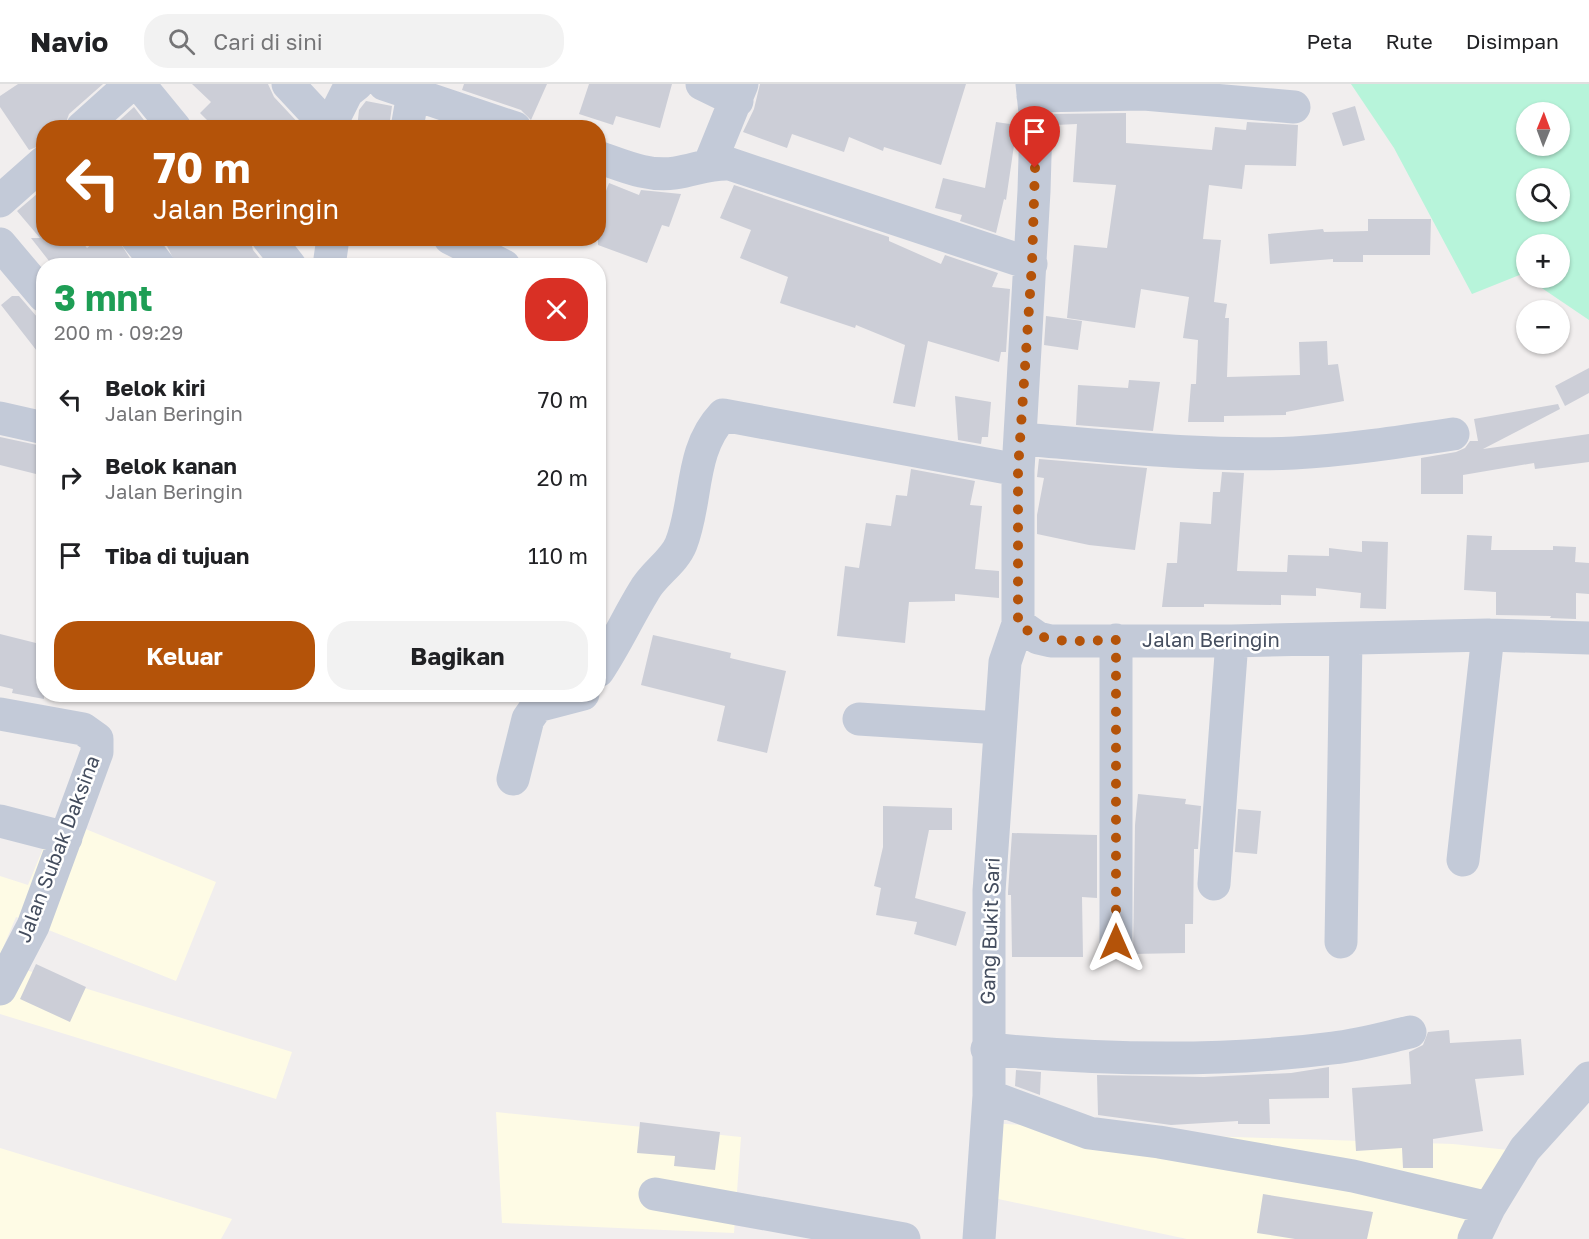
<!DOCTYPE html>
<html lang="id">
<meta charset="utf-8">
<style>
:root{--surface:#fff;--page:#f2f2f2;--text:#202124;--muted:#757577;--line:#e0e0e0;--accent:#b45309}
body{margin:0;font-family:"Golos Text",sans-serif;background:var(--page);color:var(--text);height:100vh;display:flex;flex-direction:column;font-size:22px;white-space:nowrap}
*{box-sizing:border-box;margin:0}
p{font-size:20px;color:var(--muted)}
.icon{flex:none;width:33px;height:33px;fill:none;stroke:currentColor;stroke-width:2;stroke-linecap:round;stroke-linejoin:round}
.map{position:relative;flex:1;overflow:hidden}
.panel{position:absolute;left:36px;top:174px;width:570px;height:444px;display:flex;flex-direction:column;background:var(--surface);border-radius:24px;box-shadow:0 2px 4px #0004}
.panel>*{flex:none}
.guide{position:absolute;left:36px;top:36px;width:570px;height:126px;border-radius:24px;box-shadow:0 2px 4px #0004;background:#b45309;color:#fff;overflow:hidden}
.needle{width:39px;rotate:1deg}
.tools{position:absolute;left:1516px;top:18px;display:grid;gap:12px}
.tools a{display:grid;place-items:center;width:54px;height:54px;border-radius:50%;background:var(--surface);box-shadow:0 2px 4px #0004;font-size:30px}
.pin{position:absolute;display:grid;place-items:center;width:51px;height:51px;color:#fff;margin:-62px -26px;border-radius:50% 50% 50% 0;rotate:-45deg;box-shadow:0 0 6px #0007}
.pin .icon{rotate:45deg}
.me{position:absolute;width:66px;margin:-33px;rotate:0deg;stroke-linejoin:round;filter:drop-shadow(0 0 4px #0008)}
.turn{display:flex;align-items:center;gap:21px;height:126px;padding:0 18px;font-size:27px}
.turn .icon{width:78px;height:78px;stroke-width:2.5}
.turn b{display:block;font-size:42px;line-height:51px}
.round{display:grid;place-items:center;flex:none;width:63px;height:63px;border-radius:24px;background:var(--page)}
.overview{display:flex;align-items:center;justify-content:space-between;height:102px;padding:0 18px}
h1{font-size:36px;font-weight:700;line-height:45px;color:#1e9e55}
.action{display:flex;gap:12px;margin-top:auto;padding:12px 18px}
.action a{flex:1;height:69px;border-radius:24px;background:var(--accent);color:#fff;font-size:24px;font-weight:700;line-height:69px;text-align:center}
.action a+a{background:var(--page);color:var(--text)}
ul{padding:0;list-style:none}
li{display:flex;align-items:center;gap:18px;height:78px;padding:0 18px}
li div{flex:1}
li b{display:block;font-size:22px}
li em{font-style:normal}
header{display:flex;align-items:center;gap:36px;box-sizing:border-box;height:84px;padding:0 30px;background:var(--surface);border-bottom:2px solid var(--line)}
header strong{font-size:28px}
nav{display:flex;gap:33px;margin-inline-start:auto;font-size:21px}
.search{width:420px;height:54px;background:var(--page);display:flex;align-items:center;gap:15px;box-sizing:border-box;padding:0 21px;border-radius:24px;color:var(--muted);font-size:22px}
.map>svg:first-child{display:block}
.commercial{fill:#fefbe5}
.green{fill:#b7f4da;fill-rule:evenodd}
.building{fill:#ccced7}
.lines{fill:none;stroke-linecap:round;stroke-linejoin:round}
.minor{stroke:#c3cad8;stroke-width:33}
.route{stroke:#b45309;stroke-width:10;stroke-dasharray:0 18}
.labels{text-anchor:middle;stroke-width:5;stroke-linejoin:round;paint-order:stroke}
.street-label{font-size:20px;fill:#444d5e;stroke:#fff}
</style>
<header>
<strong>Navio</strong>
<div class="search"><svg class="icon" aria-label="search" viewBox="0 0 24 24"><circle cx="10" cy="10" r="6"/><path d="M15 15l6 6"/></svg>Cari di sini</div>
<nav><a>Peta</a><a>Rute</a><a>Disimpan</a></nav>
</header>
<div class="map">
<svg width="1589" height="1155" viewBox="0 0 1589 1155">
<rect width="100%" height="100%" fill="#f1eeee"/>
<path class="commercial" d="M 56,733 L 216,798 L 176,897 L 16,833 L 0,871 L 0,792 L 28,801 Z
M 0,878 L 292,968 L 276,1015 L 0,930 Z
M 496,1028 L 741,1053 L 734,1149 L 502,1139 Z
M 990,1039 L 1204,1052 L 1453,1060 L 1534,1069 L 1477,1155 L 1187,1155 L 989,1113 Z
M 0,1064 L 232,1135 L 221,1155 L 0,1155 Z"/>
<path class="green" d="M 1351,0 L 1589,0 L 1589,236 L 1527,194 L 1560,194 L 1560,160 L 1527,160 L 1527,193 L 1522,190 L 1472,210 L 1394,64 ZM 1527,28 L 1560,28 L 1560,62 L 1527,62 ZM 1527,94 L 1560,94 L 1560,128 L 1527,128 Z"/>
<path class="building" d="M 18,0 L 103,0 L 69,30 L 64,44 L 44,44 L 44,60 L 29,66 L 0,23 L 0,12 Z
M 192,0 L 268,0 L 274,13 L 303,44 L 215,44 L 200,29 L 211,18 Z
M 464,0 L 547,0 L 531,36 L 521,26 L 462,6 Z
M 589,0 L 672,0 L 660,44 L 616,32 L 613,41 L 579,30 Z
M 760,0 L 966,0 L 941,81 L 884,63 L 883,67 L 849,53 L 844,68 L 792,50 L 787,64 L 743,48 L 754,25 Z
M 366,17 L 392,22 L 389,44 L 357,44 L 359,26 Z
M 1355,22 L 1365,56 L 1343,62 L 1332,29 Z
M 134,23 L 150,44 L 111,44 Z
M 1126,29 L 1126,59 L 1212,66 L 1215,43 L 1246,46 L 1247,38 L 1298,41 L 1296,82 L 1245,81 L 1242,105 L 1209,101 L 1203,155 L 1221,156 L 1214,218 L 1227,220 L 1225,234 L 1229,234 L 1227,293 L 1300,291 L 1299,258 L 1327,257 L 1328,281 L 1338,280 L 1344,317 L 1286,328 L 1286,331 L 1224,332 L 1224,338 L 1188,338 L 1191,300 L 1196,300 L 1198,256 L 1183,254 L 1189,213 L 1141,205 L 1135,244 L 1067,234 L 1074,161 L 1107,164 L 1116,101 L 1073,98 L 1077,40 L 1055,41 L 1054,30 Z
M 996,38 L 1017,41 L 1006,116 L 1004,115 L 996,149 L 960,137 L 962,131 L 935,124 L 943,94 L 985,104 Z
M 609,99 L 639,111 L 641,106 L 681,110 L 669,143 L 662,141 L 647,179 L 598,161 L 598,128 Z
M 734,101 L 889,153 L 889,157 L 941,180 L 945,171 L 998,189 L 992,203 L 1010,205 L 1006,268 L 1001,268 L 999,278 L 928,257 L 915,323 L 893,319 L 905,261 L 856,241 L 855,244 L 780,219 L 788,193 L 740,174 L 751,146 L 720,134 Z
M 44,104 L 44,154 L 79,154 L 87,164 L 99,154 L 117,154 L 135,182 L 53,182 L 31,154 L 40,154 L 17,127 Z
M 1368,135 L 1431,135 L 1430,171 L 1363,171 L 1363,178 L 1333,178 L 1333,175 L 1270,180 L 1268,150 L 1323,145 L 1324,148 L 1368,147 Z
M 178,154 L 250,154 L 253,166 L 266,182 L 177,182 L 167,162 Z
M 12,212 L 19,212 L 44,241 L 44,276 L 1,221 Z
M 1046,232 L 1082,237 L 1078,266 L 1044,261 Z
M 1589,284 L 1589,309 L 1565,322 L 1555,302 Z
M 1129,296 L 1160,298 L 1153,347 L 1076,341 L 1078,301 L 1128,304 Z
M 955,312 L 991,318 L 988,353 L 982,353 L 981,360 L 958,356 Z
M 1558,320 L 1560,325 L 1483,365 L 1589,350 L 1589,378 L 1535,385 L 1534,379 L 1463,391 L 1463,410 L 1421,410 L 1421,374 L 1456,368 L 1465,364 L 1470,357 L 1478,357 L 1474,335 Z
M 0,353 L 42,362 L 36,390 L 0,381 Z
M 1039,375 L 1147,384 L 1135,466 L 1089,461 L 1037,450 L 1037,431 L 1044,394 L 1037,393 Z
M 911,385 L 975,397 L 970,421 L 982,422 L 975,485 L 999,487 L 999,514 L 955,510 L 955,517 L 909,518 L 905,559 L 837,552 L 845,482 L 859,484 L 866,439 L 891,442 L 896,411 L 907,412 Z
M 1222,388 L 1244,389 L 1237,487 L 1287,488 L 1288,471 L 1329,472 L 1329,464 L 1362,468 L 1362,457 L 1388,458 L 1386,525 L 1360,524 L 1361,509 L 1316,504 L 1316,512 L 1281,511 L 1281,521 L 1204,520 L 1204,523 L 1162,523 L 1167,479 L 1177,479 L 1180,438 L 1211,440 L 1213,408 L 1220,408 Z
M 1467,451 L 1492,452 L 1491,466 L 1553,466 L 1553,462 L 1576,463 L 1575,478 L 1589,479 L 1589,510 L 1576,509 L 1576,535 L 1550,534 L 1551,532 L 1496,531 L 1496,508 L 1464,506 Z
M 0,550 L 44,561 L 44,615 L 12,609 L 13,605 L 0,602 Z
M 653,551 L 731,569 L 730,574 L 786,587 L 767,669 L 717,657 L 725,622 L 641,601 Z
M 1138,710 L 1186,715 L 1185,720 L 1201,722 L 1198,765 L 1194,765 L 1193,840 L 1185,840 L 1185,869 L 1133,870 L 1135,741 Z
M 883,722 L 952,724 L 952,746 L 929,746 L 915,814 L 966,828 L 956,862 L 914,850 L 917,838 L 876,831 L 881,804 L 874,802 L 883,763 Z
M 1238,725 L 1261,727 L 1257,770 L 1235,768 Z
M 1012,749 L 1097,751 L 1097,814 L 1082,813 L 1083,873 L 1012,873 L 1011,811 L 1008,811 L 1008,808 Z
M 36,880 L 86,903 L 70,938 L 20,915 Z
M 1449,946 L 1450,959 L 1521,955 L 1524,991 L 1475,995 L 1483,1047 L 1433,1055 L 1433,1084 L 1403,1084 L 1402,1064 L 1356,1067 L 1352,1004 L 1411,1000 L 1409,968 L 1423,961 L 1428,948 Z
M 1329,983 L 1329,1014 L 1269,1015 L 1270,1040 L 1238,1040 L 1238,1037 L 1171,1041 L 1098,1031 L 1097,991 L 1204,993 L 1291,989 Z
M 1016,986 L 1041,988 L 1040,1011 L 1015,1002 Z
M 640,1038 L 720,1048 L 715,1086 L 674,1082 L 675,1072 L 637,1069 Z
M 1263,1110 L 1373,1128 L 1367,1155 L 1295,1155 L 1257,1149 Z"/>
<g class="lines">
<path class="minor" d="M 139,0 L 175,44
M 288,0 L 329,44
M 384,0 L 515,44
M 702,0 L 737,17
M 1033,12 L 1144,10 L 1294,23
M 82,44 L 131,0
M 329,44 L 347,8 L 357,0
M 407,44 L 413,10
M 598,73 C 624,82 648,93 675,89 C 696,86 708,79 730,80 L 1031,180
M 710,79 L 742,0
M 0,117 L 44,78
M 137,154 L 159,182
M 268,154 L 290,182
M 450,154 L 504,182
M 0,160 L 44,212
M 329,182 L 333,154
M 0,334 L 44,344
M 1020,355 C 1110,362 1203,373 1294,369 C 1347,366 1400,358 1453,350
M 1018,540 L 1038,554 L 1051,557 L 1232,557 L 1488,551 L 1589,554
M 598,587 C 616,560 628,533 644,507 C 653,490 674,478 681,460 C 698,417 689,367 723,331 L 1018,386
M 0,630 L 83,645 L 97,655 L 97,668 L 33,842 L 0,905
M 859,635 L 1000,644
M 513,695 L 528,635 L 537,622 L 583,610
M 0,737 L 66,754
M 1463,776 L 1488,551
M 1214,800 L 1232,557
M 1116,858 L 1116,556
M 1341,858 L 1346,555
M 987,965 C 1102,976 1218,979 1333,964 C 1359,961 1384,954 1410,948
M 989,1012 L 1089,1049 L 1159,1058 L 1353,1092 L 1489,1124
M 655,1110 L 904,1155
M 979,1155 L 989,1012 L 989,807 L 1005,578 L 1018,540 L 1018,386 L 1034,107 L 1036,38 L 1032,0
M 1474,1155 L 1489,1124 L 1525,1065 L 1589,994"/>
</g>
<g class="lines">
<path class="route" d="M 1035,84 L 1032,180 L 1018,386 L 1018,540 C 1046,563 1082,556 1116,556 L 1116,858"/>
</g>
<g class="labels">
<g class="street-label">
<text x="1211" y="563">Jalan Beringin</text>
<text transform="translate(58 765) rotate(-69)" y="7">Jalan Subak Daksina</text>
<text transform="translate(990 847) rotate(-88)" y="7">Gang Bukit Sari</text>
</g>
</g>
</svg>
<div class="tools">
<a><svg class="needle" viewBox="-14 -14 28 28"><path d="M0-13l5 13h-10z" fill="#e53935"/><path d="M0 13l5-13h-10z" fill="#757577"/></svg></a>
<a><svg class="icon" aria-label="search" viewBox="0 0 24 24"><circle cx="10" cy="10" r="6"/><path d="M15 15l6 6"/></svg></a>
<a>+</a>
<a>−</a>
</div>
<div class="pin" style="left:1035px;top:84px;background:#d93025"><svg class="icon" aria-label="arrive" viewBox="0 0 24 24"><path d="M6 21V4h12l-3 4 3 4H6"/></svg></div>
<svg class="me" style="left:1116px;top:858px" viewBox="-20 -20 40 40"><path d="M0-17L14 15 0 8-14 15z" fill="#b45309" stroke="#fff" stroke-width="4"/></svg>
<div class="guide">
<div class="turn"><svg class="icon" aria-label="left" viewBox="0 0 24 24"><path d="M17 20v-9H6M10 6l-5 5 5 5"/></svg><div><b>70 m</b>Jalan Beringin</div></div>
</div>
<section class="panel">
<div class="overview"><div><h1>3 mnt</h1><p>200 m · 09:29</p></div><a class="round" style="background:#d93025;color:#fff"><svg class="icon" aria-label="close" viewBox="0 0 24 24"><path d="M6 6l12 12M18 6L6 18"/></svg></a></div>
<ul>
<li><svg class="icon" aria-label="left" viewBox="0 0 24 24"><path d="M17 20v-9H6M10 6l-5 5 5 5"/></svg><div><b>Belok kiri</b><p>Jalan Beringin</p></div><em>70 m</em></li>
<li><svg class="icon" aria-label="right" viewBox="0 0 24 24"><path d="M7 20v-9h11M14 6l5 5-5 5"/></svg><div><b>Belok kanan</b><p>Jalan Beringin</p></div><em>20 m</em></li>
<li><svg class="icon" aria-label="arrive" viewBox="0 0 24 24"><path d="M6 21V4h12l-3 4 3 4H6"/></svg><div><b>Tiba di tujuan</b></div><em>110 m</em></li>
</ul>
<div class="action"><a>Keluar</a><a>Bagikan</a></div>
</section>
</div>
